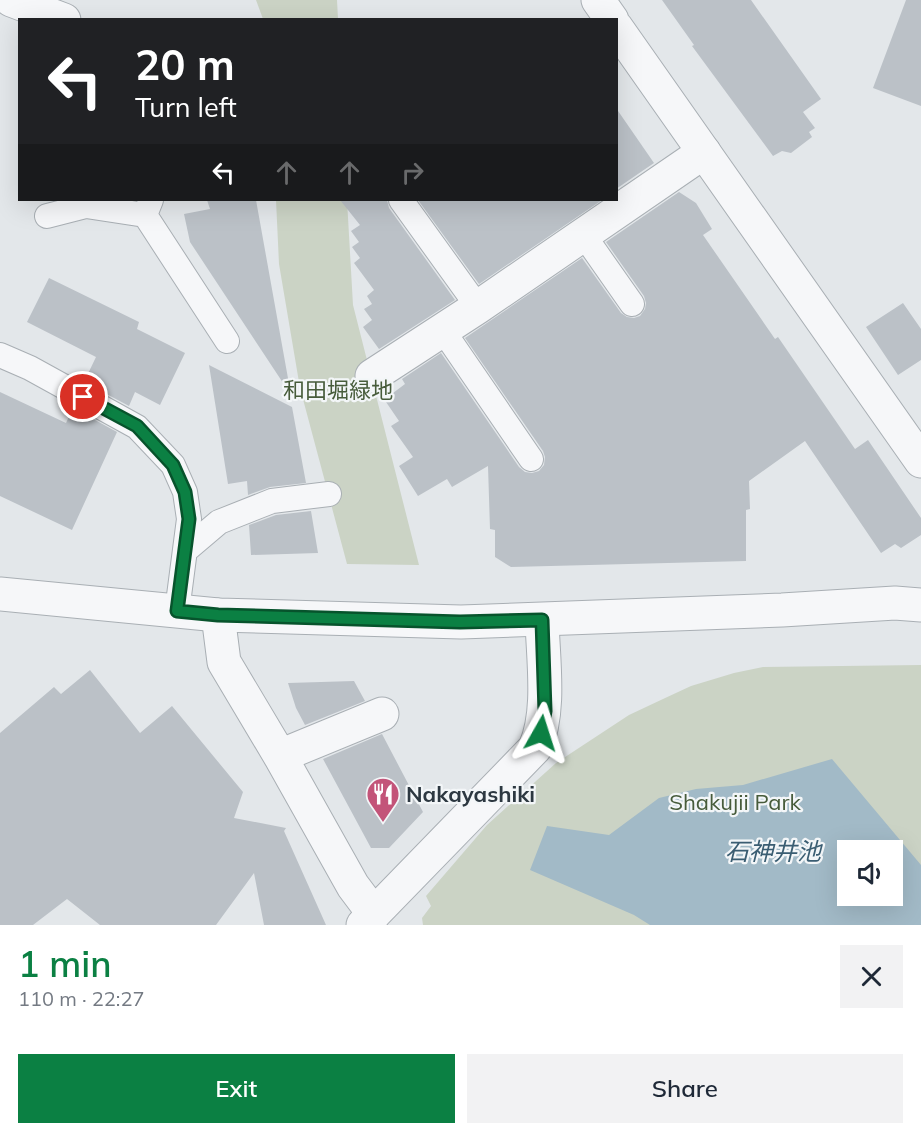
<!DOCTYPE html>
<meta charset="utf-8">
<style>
:root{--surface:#fff;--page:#f2f2f3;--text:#1f2937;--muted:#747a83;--accent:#0b8043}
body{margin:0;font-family:Mulish,"Noto Sans JP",sans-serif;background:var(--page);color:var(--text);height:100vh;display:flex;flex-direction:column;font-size:22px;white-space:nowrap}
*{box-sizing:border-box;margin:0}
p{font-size:20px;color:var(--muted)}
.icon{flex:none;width:33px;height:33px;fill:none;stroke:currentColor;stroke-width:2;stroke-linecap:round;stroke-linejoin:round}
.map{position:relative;height:925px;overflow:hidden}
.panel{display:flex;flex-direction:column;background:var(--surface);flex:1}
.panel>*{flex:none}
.banner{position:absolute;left:18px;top:18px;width:600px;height:183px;border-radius:0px;box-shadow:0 6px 24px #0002;background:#202124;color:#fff;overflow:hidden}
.buttons{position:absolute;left:837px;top:840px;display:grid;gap:12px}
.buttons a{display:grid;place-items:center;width:66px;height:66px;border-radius:0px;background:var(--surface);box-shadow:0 6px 24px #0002;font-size:30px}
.pin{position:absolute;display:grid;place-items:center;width:51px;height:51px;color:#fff;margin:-26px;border:3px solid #fff;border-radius:50%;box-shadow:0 2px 6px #0007}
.me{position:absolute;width:66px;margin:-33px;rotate:6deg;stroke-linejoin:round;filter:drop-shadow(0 0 4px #0008)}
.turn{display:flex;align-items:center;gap:21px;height:126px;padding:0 18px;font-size:27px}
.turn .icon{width:78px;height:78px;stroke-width:2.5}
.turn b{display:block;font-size:42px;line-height:51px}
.lanes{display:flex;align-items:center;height:57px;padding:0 18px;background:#0003;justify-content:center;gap:30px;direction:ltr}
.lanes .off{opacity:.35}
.round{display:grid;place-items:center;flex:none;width:63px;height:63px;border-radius:0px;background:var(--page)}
.head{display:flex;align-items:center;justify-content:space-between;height:102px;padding:0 18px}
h1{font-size:36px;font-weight:600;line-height:45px;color:var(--accent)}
.action{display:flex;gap:12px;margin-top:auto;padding:12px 18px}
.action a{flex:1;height:69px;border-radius:0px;background:var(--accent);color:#fff;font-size:24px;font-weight:600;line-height:69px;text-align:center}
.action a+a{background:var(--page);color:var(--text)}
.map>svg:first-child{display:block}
.green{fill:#cbd3c5;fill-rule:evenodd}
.water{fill:#a2bac7;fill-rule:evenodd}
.building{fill:#bbc1c7}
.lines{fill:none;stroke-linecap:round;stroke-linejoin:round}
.service-casing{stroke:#a9afb4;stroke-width:26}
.minor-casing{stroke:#a9afb4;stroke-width:35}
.tertiary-casing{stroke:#a9afb4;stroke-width:35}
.service{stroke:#f6f7f9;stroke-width:24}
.minor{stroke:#f6f7f9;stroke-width:33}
.tertiary{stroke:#f6f7f9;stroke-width:33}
.route-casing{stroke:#07532c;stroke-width:15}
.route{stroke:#0b8043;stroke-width:10}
.labels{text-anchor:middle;stroke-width:4.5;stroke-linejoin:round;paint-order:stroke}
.park-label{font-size:22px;fill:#475c3b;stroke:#f3f6f8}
.poi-label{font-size:22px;font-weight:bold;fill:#2d3841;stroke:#f3f6f8;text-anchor:start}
.water-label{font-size:24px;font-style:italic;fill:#3a5d72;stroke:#f3f6f8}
</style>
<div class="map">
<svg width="921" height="925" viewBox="0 0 921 925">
<rect width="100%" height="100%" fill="#e3e7ea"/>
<path class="green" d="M 256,0 L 337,0 L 338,19 L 263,19 Z
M 276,200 L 347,200 L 353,305 L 419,565 L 347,564 L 300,388 L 279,264 Z
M 921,665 L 921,925 L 423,925 L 422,918 L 431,906 L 426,896 L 487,825 L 556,763 L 629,715 L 663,699 L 691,686 L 734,673 L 763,667 ZM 848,850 L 892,850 L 892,896 L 848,896 Z"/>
<path class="water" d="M 832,759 L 921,865 L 921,925 L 650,925 L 634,915 L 530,870 L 547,826 L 609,835 L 659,798 L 696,789 L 743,785 ZM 848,850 L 892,850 L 892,896 L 848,896 Z"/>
<path class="building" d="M 662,0 L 751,0 L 821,99 L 803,112 L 815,128 L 809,132 L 812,137 L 791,153 L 782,151 L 773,156 L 692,46 L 694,45 Z
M 906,0 L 921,0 L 921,106 L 873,88 Z
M 616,108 L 654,163 L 616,189 Z
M 679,192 L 696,203 L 712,229 L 703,235 L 775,339 L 778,337 L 855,449 L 868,440 L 921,518 L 921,535 L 901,548 L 895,544 L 881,553 L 805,441 L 749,481 L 750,509 L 746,510 L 746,561 L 511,567 L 495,557 L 495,530 L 490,529 L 488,466 L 452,487 L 447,479 L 418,496 L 399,466 L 413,457 L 391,426 L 399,421 L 386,402 L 394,395 L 393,393 L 405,384 L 402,379 L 441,353 L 519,467 L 525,472 L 532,473 L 539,471 L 544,465 L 545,457 L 543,451 L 465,338 L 582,258 L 621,313 L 627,317 L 634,318 L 640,316 L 645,309 L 646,303 L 644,296 L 606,242 Z
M 207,200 L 256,200 L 291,395 L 190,242 L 184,214 L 210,209 Z
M 340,200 L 387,200 L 389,208 L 455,300 L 379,349 L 363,327 L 372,320 L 364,309 L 372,304 L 367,296 L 374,290 L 354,263 L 360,258 L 352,247 L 359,242 L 351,231 L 360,225 Z
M 418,200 L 602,200 L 479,284 Z
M 49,278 L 139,322 L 137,329 L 185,353 L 160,405 L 135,392 L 129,406 L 84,382 L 96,357 L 27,322 Z
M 903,303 L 921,329 L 921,360 L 898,375 L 866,327 Z
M 209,365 L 292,407 L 306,483 L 270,487 L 248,495 L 247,481 L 228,484 Z
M 0,392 L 66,423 L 73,408 L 117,432 L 72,530 L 0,496 Z
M 311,511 L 318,553 L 251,555 L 249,525 L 276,515 Z
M 90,670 L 140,733 L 172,706 L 243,792 L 234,818 L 286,828 L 284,831 L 326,925 L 264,925 L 254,873 L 216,925 L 100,925 L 67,899 L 33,925 L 0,925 L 0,733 L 54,687 L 61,694 Z
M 354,681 L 365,701 L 305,725 L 296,708 L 288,683 Z
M 382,734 L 423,812 L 389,848 L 371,848 L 323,759 Z"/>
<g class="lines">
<defs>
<path id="service" d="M 151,200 L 145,215 L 227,341
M 401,200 L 478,307
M 47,216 L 86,206 L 145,215
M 583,234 L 632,304
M 442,329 L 531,459
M 0,355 L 30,368 L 137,427 L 173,465 L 185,492 L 189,519 L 177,611
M 186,550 L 219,522 L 272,501 L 329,494"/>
<path id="minor" d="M 11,0 L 64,20
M 372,376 L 478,307 L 704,152
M 218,615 L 224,662 L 280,756 L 353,886 L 374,914
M 280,756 L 382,714
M 363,925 L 535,748 C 551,711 543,660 542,620"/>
<path id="tertiary" d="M 598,0 L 612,20
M 616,27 L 921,461
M 0,594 L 218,615 L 461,622 L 782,610 L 895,603 L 921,605"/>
</defs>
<use href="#service" class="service-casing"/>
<use href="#minor" class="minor-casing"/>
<use href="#tertiary" class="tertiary-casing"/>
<use href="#service" class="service"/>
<use href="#minor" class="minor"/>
<use href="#tertiary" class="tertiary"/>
</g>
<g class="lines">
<defs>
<path id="route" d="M 83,397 L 137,426 L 173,465 L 185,492 L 189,519 L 177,611 L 218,615 L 460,622 L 542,620 L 545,711 L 541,733"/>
</defs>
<use href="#route" class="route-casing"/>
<use href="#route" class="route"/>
</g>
<defs>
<symbol id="restaurant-pin" viewBox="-11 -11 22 30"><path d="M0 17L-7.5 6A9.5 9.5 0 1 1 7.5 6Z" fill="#c35479" stroke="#f3f6f8"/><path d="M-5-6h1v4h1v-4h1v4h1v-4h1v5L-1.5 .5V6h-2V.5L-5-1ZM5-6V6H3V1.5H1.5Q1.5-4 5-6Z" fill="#fff"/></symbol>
</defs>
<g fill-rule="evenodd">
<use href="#restaurant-pin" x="364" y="775" width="38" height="52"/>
</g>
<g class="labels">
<g class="park-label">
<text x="338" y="398">和田堀緑地</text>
<text x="735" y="810">Shakujii Park</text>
</g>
<g class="poi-label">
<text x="406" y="802">Nakayashiki</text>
</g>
<g class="water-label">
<text x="773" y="860">石神井池</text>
</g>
</g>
</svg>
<div class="buttons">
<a><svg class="icon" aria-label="sound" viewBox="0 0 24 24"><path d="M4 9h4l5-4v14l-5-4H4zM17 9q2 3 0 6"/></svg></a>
</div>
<div class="pin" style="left:83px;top:397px;background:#d93025"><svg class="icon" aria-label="arrive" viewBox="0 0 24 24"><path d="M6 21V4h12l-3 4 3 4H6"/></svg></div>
<svg class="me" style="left:541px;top:733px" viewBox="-20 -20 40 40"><path d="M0-17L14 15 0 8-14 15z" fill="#0b8043" stroke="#fff" stroke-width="4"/></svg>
<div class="banner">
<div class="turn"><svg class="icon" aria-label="left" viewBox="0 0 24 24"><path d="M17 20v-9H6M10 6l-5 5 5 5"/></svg><div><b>20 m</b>Turn left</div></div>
<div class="lanes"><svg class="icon" aria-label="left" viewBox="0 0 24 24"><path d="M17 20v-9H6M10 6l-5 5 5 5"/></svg><svg class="icon off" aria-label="ahead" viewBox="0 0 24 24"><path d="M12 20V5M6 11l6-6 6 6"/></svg><svg class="icon off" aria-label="ahead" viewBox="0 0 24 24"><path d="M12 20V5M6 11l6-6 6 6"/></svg><svg class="icon off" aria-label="right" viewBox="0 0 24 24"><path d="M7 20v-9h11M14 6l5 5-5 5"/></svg></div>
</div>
</div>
<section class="panel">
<div class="head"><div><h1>1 min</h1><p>110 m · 22:27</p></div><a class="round"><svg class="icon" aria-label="close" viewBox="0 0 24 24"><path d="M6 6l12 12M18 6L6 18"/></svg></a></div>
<div class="action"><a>Exit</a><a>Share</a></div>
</section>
